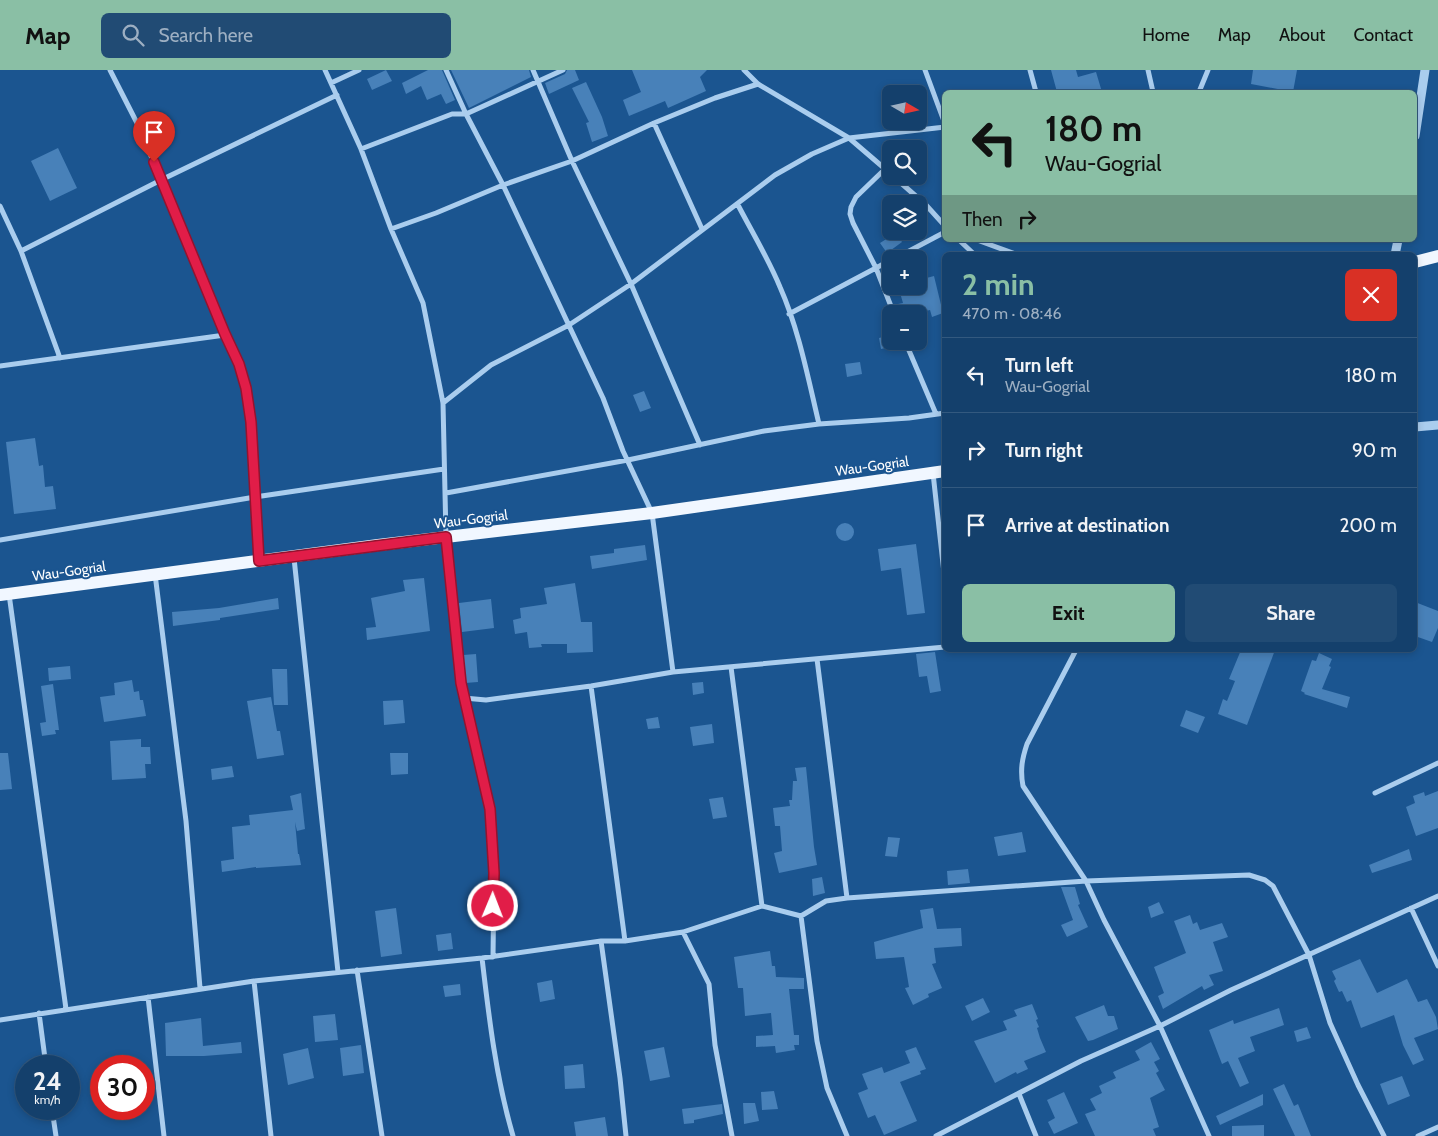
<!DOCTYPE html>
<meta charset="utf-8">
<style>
:root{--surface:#14406c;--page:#214b74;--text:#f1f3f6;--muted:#9dafc2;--line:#33597f;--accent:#8abfa5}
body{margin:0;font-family:Cabin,sans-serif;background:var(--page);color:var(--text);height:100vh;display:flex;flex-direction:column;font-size:19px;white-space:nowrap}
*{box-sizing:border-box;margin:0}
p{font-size:16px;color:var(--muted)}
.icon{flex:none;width:28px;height:28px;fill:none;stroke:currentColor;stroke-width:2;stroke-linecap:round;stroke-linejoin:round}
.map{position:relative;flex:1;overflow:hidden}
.drawer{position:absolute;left:942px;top:182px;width:475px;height:400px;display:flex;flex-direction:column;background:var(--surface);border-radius:8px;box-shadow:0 2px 8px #0003,0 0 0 1px var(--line)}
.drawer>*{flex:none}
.top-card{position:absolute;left:942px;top:20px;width:475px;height:152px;border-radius:8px;box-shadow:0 2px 8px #0003,0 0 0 1px var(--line);background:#8abfa5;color:#111;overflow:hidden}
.needle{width:32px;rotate:99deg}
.fabs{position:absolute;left:882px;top:15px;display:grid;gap:10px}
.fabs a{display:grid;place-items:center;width:45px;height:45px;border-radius:8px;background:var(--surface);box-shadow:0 2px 8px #0003,0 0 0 1px var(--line);font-size:25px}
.speed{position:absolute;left:15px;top:985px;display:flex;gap:10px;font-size:25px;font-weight:700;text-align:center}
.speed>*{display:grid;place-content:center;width:65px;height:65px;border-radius:50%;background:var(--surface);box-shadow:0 2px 8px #0003,0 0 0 1px var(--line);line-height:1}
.speed small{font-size:12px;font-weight:400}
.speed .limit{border:8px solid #d22;background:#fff;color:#111}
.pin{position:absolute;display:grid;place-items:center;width:42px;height:42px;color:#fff;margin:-51px -21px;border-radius:50% 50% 50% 0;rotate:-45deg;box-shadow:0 0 5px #0007}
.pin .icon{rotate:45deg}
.me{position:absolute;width:55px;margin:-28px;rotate:1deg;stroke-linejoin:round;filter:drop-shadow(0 0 4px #0008)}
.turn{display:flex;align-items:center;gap:18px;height:105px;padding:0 20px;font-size:22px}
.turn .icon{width:65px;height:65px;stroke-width:2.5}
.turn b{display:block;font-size:35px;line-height:42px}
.then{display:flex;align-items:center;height:48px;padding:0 20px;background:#0003;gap:10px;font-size:19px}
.round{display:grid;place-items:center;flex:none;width:52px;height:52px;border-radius:8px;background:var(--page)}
.headline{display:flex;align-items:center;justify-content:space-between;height:85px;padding:0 20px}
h1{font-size:30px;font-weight:800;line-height:38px;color:var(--accent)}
.cta{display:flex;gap:10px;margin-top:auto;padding:10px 20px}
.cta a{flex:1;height:58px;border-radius:8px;background:var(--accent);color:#111;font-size:20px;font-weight:800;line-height:58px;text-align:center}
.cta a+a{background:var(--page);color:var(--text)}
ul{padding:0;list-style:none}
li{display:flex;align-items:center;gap:15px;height:75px;padding:0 20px;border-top:1px solid var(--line)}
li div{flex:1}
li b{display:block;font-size:19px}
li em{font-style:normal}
header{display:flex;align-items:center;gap:30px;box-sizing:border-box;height:70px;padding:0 25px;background:var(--accent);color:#111}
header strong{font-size:24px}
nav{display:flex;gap:28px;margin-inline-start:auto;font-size:18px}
.search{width:350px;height:45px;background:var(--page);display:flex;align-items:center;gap:12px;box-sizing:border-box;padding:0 18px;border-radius:8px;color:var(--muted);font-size:19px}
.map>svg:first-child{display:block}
.building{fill:#4881b9}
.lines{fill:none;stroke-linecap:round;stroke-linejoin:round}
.minor{stroke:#aacdee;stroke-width:5}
.tertiary{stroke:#aacdee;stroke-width:9}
.primary{stroke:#f1f7ff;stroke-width:12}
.route-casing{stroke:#92132f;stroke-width:12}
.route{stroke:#e11d48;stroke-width:9}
.labels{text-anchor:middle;stroke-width:4;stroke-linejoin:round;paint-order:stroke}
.street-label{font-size:14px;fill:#fff;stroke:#1b5590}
</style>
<header>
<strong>Map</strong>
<div class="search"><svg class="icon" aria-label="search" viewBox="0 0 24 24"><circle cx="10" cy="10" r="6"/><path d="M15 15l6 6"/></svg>Search here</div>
<nav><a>Home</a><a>Map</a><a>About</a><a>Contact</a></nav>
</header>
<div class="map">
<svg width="1438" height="1066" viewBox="0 0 1438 1066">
<rect width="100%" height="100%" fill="#1b5590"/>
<path class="building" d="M 386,0 L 392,11 L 372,20 L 367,9 Z
M 428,0 L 442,0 L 455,30 L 446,34 L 441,24 L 427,30 L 421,16 L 406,24 L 402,13 Z
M 451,0 L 529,0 L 531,7 L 469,38 Z
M 567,0 L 575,0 L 579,10 L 549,24 L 545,13 L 565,4 Z
M 632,0 L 707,0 L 700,7 L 706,21 L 668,38 L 665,31 L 629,46 L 623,30 L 641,22 Z
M 1051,0 L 1076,0 L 1078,7 L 1096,2 L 1102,22 L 1057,22 Z
M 1253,0 L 1297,0 L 1293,22 L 1251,14 Z
M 586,12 L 602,47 L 608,66 L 592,72 L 586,53 L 589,52 L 572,18 Z
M 58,78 L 77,118 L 50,131 L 31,91 Z
M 896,163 L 902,172 L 887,183 L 880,173 Z
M 934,206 L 943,243 L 932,247 L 930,240 L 914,244 L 900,244 L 898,234 L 903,233 L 898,216 L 919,216 L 919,210 Z
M 891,265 L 894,276 L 881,279 L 879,268 Z
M 860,292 L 862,304 L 847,307 L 845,294 Z
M 644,321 L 651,338 L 640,342 L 633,325 Z
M 35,368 L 39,396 L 43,395 L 45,417 L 53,416 L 56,439 L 14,444 L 6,372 Z
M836 462a9 9 0 1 1 18 0a9 9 0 1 1-18 0Z
M 916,474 L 925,543 L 907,545 L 901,498 L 881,501 L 878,479 Z
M 645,475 L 647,490 L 592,499 L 590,486 L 614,483 L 614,479 Z
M 424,508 L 430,561 L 367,570 L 366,558 L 376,557 L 371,528 L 405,521 L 403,510 Z
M 575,513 L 581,552 L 592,552 L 593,582 L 567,583 L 567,574 L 541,574 L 542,577 L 529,578 L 527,562 L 515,564 L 513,550 L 521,548 L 520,538 L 547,534 L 544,518 Z
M 278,528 L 279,539 L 220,548 L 220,550 L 173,556 L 172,542 L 219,538 Z
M 491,529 L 494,558 L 462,562 L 459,533 Z
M 1415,532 L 1438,541 L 1438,558 L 1432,572 L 1415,566 Z
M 1241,580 L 1275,580 L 1247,655 L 1218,644 L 1223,629 L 1227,631 L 1235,611 L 1229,609 Z
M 935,582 L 941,621 L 930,623 L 927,606 L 919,607 L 916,584 Z
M 1319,583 L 1332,589 L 1329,596 L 1331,597 L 1322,619 L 1350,627 L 1347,638 L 1304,624 L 1305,623 L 1301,621 L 1312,590 L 1316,591 Z
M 476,584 L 478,612 L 465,613 L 463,585 Z
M 70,596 L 71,609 L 49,611 L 48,598 Z
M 272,599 L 287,599 L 288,635 L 274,635 Z
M 132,610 L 134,622 L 139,621 L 140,630 L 143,630 L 146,646 L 104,652 L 100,627 L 115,625 L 114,613 Z
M 703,612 L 704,623 L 693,625 L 692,613 Z
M 53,614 L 59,660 L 55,660 L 56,664 L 42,666 L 40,653 L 46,652 L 41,616 Z
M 271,627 L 277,661 L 280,661 L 284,685 L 257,689 L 247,631 Z
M 403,630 L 405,653 L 384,655 L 383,631 Z
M 1186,640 L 1205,647 L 1198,663 L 1180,656 Z
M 658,647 L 660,658 L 648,659 L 646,649 Z
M 712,654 L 714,673 L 693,676 L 690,657 Z
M 141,669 L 141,677 L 150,677 L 151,694 L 145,694 L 146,708 L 112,710 L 110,671 Z
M 0,683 L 8,683 L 12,719 L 0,720 Z
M 390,683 L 408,683 L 408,704 L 391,705 Z
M 232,696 L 234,707 L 212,710 L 211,699 Z
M 806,697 L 814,777 L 817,795 L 779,803 L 774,783 L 782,781 L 780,756 L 775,756 L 773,738 L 790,736 L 789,730 L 792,730 L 793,711 L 797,711 L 795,698 Z
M 1438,721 L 1438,758 L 1416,766 L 1406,737 L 1415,733 L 1413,726 L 1424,722 L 1425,726 Z
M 301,723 L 305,759 L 297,761 L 295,752 L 298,784 L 299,784 L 301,795 L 256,798 L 256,797 L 222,802 L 221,791 L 234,789 L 232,757 L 250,755 L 249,745 L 293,740 L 290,726 Z
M 723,727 L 727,747 L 713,749 L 709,729 Z
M 1022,762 L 1026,782 L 998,786 L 994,767 Z
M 888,767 L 900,768 L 897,787 L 885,786 Z
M 1409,779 L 1412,790 L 1372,803 L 1369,795 Z
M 968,799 L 970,813 L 948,815 L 947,801 Z
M 822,807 L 825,823 L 813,826 L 812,809 Z
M 1061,817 L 1075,817 L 1080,834 L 1078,835 L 1088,857 L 1067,867 L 1061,855 L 1073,850 Z
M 1159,832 L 1164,843 L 1151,848 L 1148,837 Z
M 396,838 L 402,884 L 381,887 L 375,841 Z
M 933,838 L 937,859 L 961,858 L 962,876 L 934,878 L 936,893 L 932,894 L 942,918 L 928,924 L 929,927 L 913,935 L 905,918 L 909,917 L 904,887 L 876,889 L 874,872 L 923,858 L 920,840 Z
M 1190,845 L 1193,854 L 1197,852 L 1200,860 L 1222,853 L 1228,867 L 1213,872 L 1223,901 L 1209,905 L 1214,915 L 1204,920 L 1202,916 L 1163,939 L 1158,926 L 1164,923 L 1154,897 L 1186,883 L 1174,851 Z
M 451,863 L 453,879 L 438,881 L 436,865 Z
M 770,881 L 772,896 L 775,896 L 776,907 L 804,908 L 804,919 L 789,919 L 794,965 L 799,965 L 799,975 L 794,975 L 795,980 L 776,983 L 775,976 L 756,977 L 756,966 L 773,965 L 771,943 L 745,946 L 743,918 L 738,918 L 734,887 Z
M 1360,889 L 1377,923 L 1407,909 L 1418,932 L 1427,929 L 1436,947 L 1438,959 L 1414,968 L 1424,990 L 1413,995 L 1403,975 L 1394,945 L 1361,958 L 1351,930 L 1347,932 L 1342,921 L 1339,922 L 1334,911 L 1336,909 L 1332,901 Z
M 552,910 L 555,929 L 540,932 L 537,913 Z
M 460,914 L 461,925 L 445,927 L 443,916 Z
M 983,928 L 990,942 L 972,951 L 965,936 Z
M 1032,934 L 1038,949 L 1036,950 L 1039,957 L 1037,958 L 1040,968 L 1046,982 L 1024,991 L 1028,999 L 1017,1004 L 1016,1002 L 995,1013 L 974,971 L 1007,960 L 1003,951 L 1017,946 L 1014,940 Z
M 1104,935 L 1108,946 L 1114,946 L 1118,959 L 1093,970 L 1088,971 L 1075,947 Z
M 1279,938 L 1284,955 L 1250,967 L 1255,981 L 1238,988 L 1249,1013 L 1240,1017 L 1228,991 L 1222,994 L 1209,960 L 1233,950 L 1234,954 Z
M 335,944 L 338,970 L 315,972 L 313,946 Z
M 201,948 L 203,976 L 241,972 L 242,983 L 204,986 L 166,986 L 165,953 Z
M 1307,957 L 1311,968 L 1297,972 L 1294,961 Z
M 1151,972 L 1160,989 L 1154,992 L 1159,1001 L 1156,1003 L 1165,1020 L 1150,1028 L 1159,1057 L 1153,1059 L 1156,1066 L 1095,1066 L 1085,1044 L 1096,1040 L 1090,1029 L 1102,1023 L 1099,1016 L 1116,1008 L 1113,1002 L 1140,990 L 1135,981 Z
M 361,975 L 364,1003 L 343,1006 L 340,978 Z
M 664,977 L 670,1007 L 650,1011 L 644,981 Z
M 916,977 L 926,999 L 920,1001 L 921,1004 L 900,1012 L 917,1051 L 884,1065 L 875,1045 L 868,1048 L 858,1023 L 868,1019 L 862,1004 L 882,997 L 884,1003 L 910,993 L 905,981 Z
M 308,978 L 314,1008 L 288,1015 L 283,984 Z
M 583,994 L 585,1018 L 565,1019 L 564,996 Z
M 1402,1006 L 1410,1026 L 1388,1035 L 1380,1014 Z
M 1284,1014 L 1294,1036 L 1298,1034 L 1311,1066 L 1295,1066 L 1273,1019 Z
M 774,1021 L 778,1039 L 762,1040 L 761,1022 Z
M 1064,1022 L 1078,1053 L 1054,1064 L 1048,1052 L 1055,1048 L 1047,1030 Z
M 1263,1024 L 1263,1035 L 1220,1055 L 1216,1046 Z
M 743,1033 L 755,1033 L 759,1051 L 744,1054 Z
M 722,1034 L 723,1044 L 694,1050 L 694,1053 L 684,1054 L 682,1039 Z
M 605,1047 L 608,1066 L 576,1066 L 574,1052 Z
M 1264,1055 L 1264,1066 L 1232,1066 L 1232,1056 Z"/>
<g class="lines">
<path class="minor" d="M 110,0 L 139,57 L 225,265 L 239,294 L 247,318 L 251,352 L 259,491
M 325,0 L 361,79 L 391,159 L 423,233 L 443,333 L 446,467 L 461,613 L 490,739 L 494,803 L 493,887
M 446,0 L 466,44 L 503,115 L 603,328 L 623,381 L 652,443 L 673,602
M 533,0 L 572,91 L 631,214 L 700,375
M 744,0 L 758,14 L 849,68 L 891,104
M 925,0 L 945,54
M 1030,0 L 1036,22
M 1148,0 L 1153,22
M 331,13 L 359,0
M 1199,22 L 1208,0
M 654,53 L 702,159
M 361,79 L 452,44 L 466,44 L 563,0
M 885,99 L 856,127 L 851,137 L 850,144 L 853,153 L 876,198 L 894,244
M 893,106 L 926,135 L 945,156
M 738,135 C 752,162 768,188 780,217 C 799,260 808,308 819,354
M 0,136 L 21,181 L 60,288
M 391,159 L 436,143 L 503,115 L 572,91 L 654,53 L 715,28 L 758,14
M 959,170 L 975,185
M 977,170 L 1018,185
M 21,181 L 161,110 L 337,25
M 894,189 L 945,162
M 789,244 L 891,190
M 905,271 L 936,344
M 0,296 L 225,265
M 443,333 L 491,295 L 569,255 L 631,214 L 775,105 L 812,84 L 849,68 L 945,57
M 933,403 L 945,512
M 446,423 L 628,390 L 764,361 L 819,354 L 909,348 L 945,343
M 0,470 L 255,427 L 444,399
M 294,488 L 338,902
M 155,504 L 186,751 L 200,918
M 9,524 L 66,939
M 1076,580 L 1027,674 C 1022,689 1020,700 1023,716 L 1086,811 L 1104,850 L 1160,956 L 1209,1066
M 817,589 L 847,828
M 731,597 L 762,836
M 591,616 L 625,871
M 464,628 L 486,630 L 591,616 L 673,602 L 945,577
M 1375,723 L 1438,693
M 1411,838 L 1438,896
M 801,846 L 817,971 L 827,1018 L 847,1066
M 683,862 L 709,914 L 715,975 L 732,1066
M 601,871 L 625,871 L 683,862 L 762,836 L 801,846 L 826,831 L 847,828 L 1086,811 L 1249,805 L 1265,810 L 1273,816 L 1309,885 L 1330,953 L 1358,1015 L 1384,1066
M 482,888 C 489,948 496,1008 513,1066
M 357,900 L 382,1066
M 254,911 L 271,1066
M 148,927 L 164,1066
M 39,943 L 46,996
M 0,950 L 254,911 L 482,888 L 601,871 L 620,1008 L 626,1066
M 1019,1024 L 1036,1066
M 52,1039 L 56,1066
M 936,1066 L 1081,991 L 1160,956 L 1231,920 L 1438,826
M 1418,1066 L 1438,1057"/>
<path class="tertiary" d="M 1415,66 L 1425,0
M 1395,185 L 1398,170
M 1415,357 L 1438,355"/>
<path class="primary" d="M 1415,192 L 1438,186
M 0,525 L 378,475 L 652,443 L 945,401"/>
</g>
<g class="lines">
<defs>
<path id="route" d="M 154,92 L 225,264 L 239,294 L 246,318 L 251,352 L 259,491 L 446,467 L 461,613 L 490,739 L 494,803 L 493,836"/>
</defs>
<use href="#route" class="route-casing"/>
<use href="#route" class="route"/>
</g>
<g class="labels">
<g class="street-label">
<text transform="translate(872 396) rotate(-8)" y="5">Wau-Gogrial</text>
<text transform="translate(471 449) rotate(-7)" y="5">Wau-Gogrial</text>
<text transform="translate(69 501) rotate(-8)" y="5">Wau-Gogrial</text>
</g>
</g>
</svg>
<div class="fabs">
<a><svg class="needle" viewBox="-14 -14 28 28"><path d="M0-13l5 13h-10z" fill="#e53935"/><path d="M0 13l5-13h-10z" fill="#9dafc2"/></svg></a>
<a><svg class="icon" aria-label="search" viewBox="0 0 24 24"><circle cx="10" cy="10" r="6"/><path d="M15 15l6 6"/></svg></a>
<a><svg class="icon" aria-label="layers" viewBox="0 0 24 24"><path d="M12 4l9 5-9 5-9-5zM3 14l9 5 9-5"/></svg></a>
<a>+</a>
<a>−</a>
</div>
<div class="speed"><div>24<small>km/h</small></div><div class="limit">30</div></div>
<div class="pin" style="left:154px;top:92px;background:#d93025"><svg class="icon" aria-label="arrive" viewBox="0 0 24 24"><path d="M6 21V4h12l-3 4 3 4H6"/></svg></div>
<svg class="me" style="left:493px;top:836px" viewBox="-20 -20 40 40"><circle r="17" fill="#e11d48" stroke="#fff" stroke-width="3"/><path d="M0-11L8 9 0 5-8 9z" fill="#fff"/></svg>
<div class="top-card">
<div class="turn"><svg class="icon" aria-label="left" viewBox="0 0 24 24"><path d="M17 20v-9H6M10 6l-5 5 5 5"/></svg><div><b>180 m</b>Wau-Gogrial</div></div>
<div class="then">Then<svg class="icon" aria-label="right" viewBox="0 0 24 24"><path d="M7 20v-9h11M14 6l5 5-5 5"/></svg></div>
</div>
<section class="drawer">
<div class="headline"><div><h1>2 min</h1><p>470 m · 08:46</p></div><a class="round" style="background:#d93025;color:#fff"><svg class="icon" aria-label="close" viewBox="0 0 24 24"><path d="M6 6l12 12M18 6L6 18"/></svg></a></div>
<ul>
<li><svg class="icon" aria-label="left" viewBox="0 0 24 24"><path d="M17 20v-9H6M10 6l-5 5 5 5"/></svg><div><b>Turn left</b><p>Wau-Gogrial</p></div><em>180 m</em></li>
<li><svg class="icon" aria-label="right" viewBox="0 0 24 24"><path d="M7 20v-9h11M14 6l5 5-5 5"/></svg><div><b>Turn right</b></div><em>90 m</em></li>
<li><svg class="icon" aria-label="arrive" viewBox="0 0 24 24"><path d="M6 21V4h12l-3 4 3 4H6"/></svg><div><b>Arrive at destination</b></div><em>200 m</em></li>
</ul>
<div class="cta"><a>Exit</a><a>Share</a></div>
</section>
</div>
